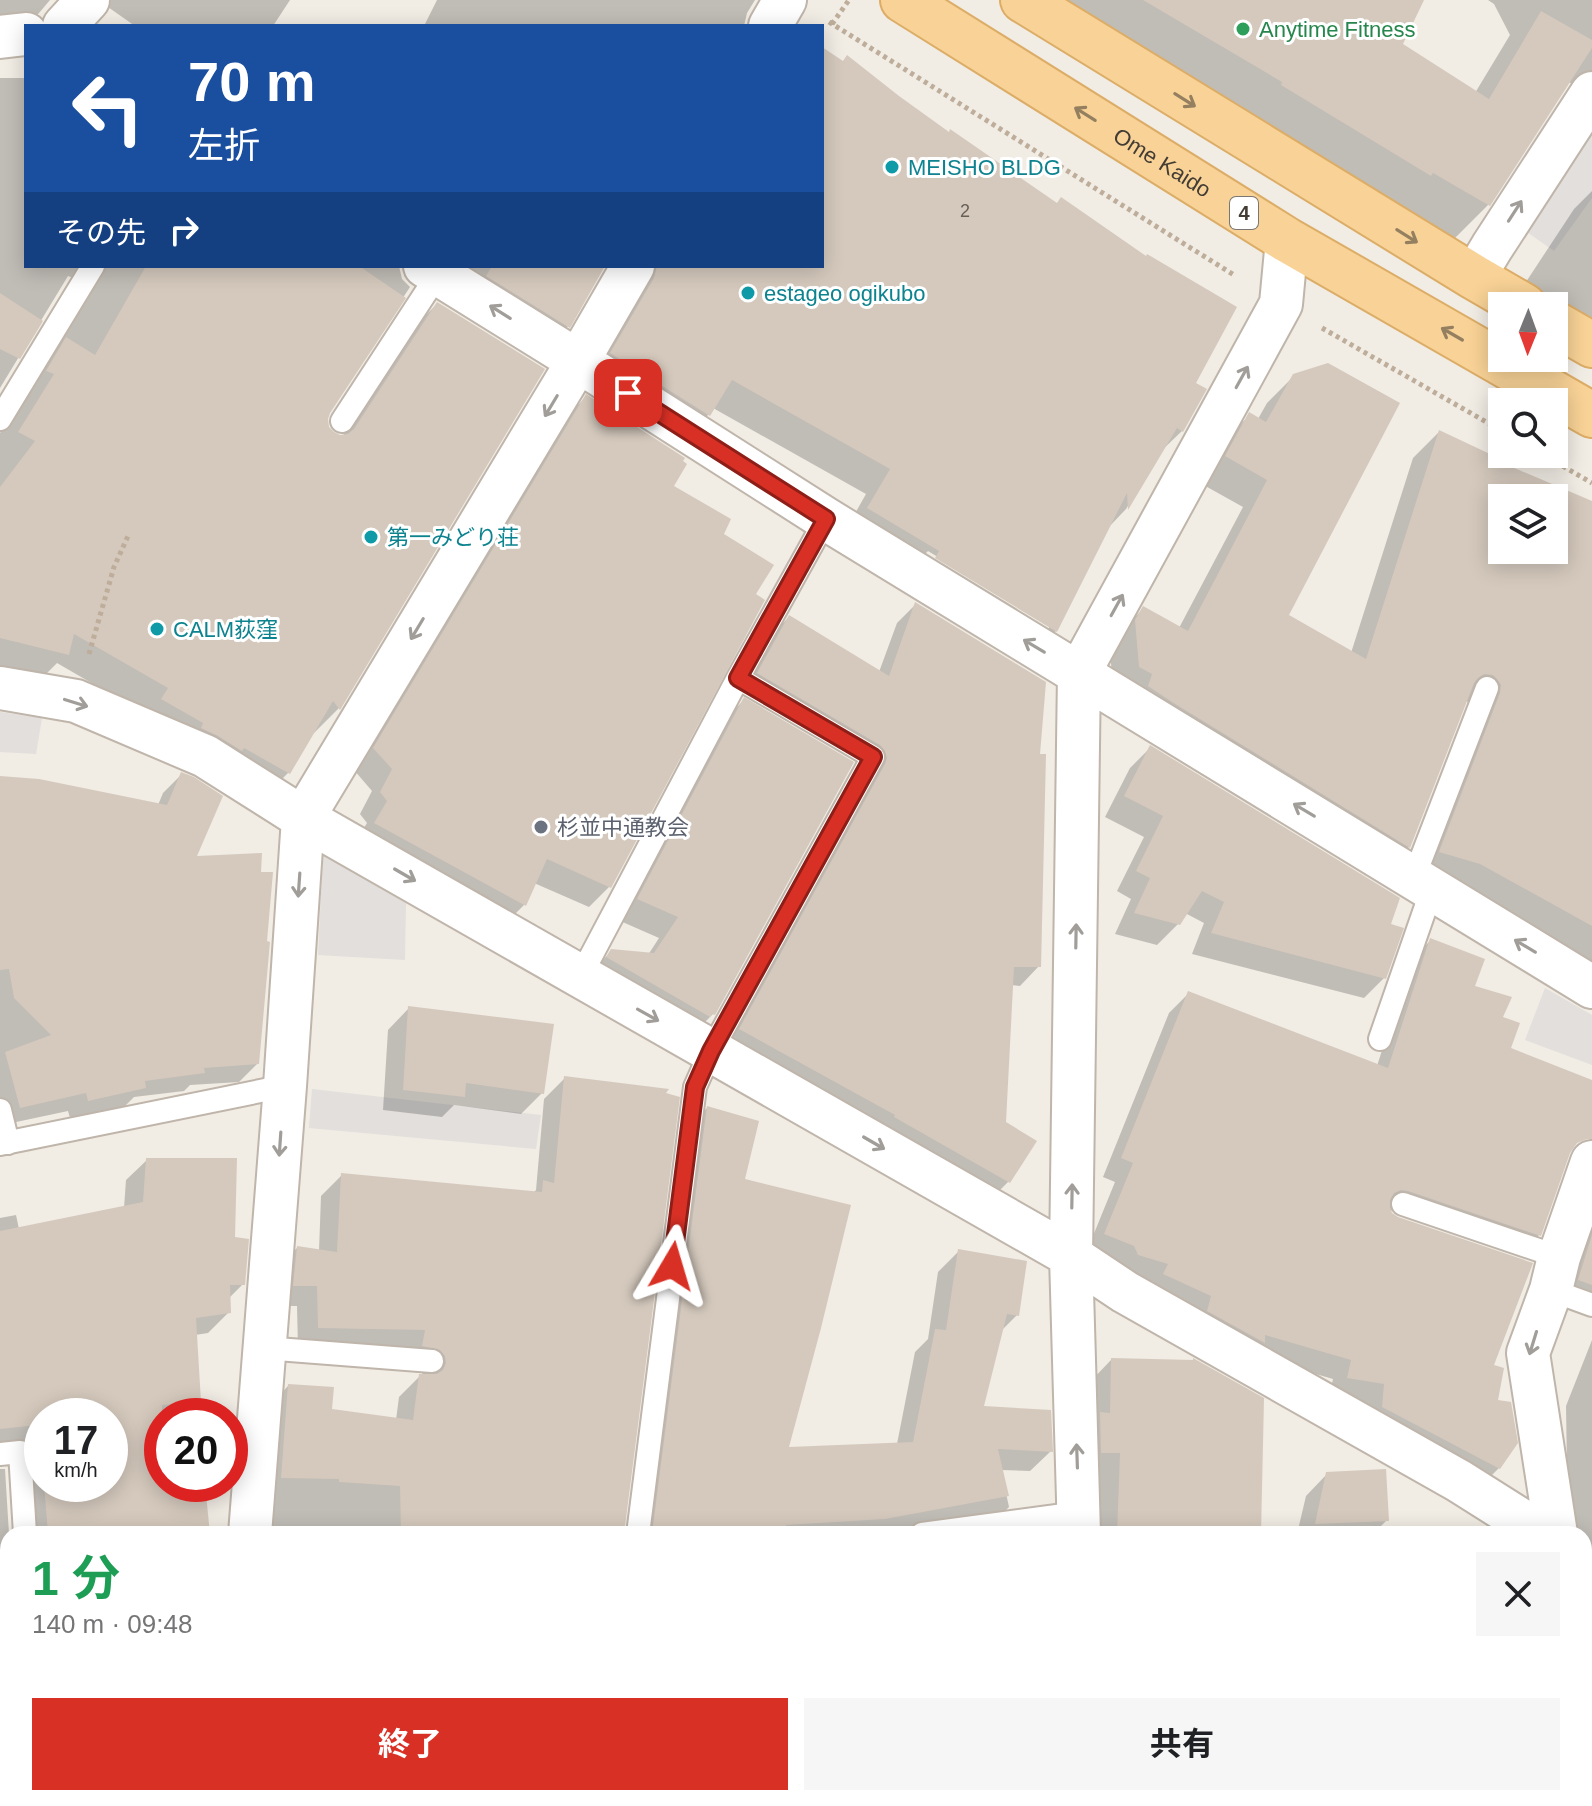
<!DOCTYPE html>
<html lang="ja">
<meta charset="utf-8">
<style>
:root{--surface:#fff;--page:#f6f6f6;--text:#202124;--muted:#757577;--accent:#d93025}
body{margin:0;font-family:Arial,"Noto Sans JP",sans-serif;background:var(--page);color:var(--text);height:100vh;display:flex;flex-direction:column;font-size:30px;white-space:nowrap}
*{box-sizing:border-box;margin:0}
p{font-size:26px;color:var(--muted)}
.icon{flex:none;width:44px;height:44px;fill:none;stroke:currentColor;stroke-width:2;stroke-linecap:round;stroke-linejoin:round}
.map{position:relative;flex:1;overflow:hidden}
.sheet{position:absolute;left:0px;top:1526px;width:1592px;height:280px;display:flex;flex-direction:column;background:var(--surface);border-radius:24px 24px 0 0;box-shadow:0 4px 20px #0003}
.sheet>*{flex:none}
.hud{position:absolute;left:24px;top:24px;width:800px;height:244px;border-radius:0px;box-shadow:0 4px 20px #0003;background:#1a4fa0;color:#fff;overflow:hidden}
.needle{width:52px;rotate:181deg}
.buttons{position:absolute;left:1488px;top:292px;display:grid;gap:16px}
.buttons a{display:grid;place-items:center;width:80px;height:80px;border-radius:0px;background:var(--surface);box-shadow:0 4px 20px #0003;font-size:40px}
.speed{position:absolute;left:24px;top:1398px;display:flex;gap:16px;font-size:40px;font-weight:700;text-align:center}
.speed>*{display:grid;place-content:center;width:104px;height:104px;border-radius:50%;background:var(--surface);box-shadow:0 4px 20px #0003;line-height:1}
.speed small{font-size:20px;font-weight:400}
.speed .limit{border:12px solid #d22;background:#fff;color:#111}
.pin{position:absolute;display:grid;place-items:center;width:68px;height:68px;color:#fff;margin:-34px;border-radius:16px;box-shadow:0 4px 12px #0006}
.me{position:absolute;width:88px;margin:-44px;rotate:7deg;stroke-linejoin:round;filter:drop-shadow(0 0 6px #0008)}
.turn{display:flex;align-items:center;gap:28px;height:168px;padding:0 32px;font-size:36px}
.turn .icon{width:104px;height:104px;stroke-width:2.5}
.turn b{display:block;font-size:56px;line-height:68px}
.then{display:flex;align-items:center;height:76px;padding:0 32px;background:#0003;gap:16px;font-size:30px}
.round{display:grid;place-items:center;flex:none;width:84px;height:84px;border-radius:0px;background:var(--page)}
.overview{display:flex;align-items:center;justify-content:space-between;height:136px;padding:0 32px}
h1{font-size:48px;font-weight:700;line-height:60px;color:#1e9e55}
.primary-button{display:flex;gap:16px;margin-top:auto;padding:16px 32px}
.primary-button a{flex:1;height:92px;border-radius:0px;background:var(--accent);color:#fff;font-size:32px;font-weight:700;line-height:92px;text-align:center}
.primary-button a+a{background:var(--page);color:var(--text)}
.map>svg:first-child{display:block}
.parking{fill:#e2dfdc}
.shadow{fill:#0003;fill-rule:evenodd}
.building{fill:#d5c9bd;fill-rule:evenodd}
.lines{fill:none;stroke-linecap:round;stroke-linejoin:round}
.lane-casing{stroke:#bfb5aa;stroke-width:26}
.street-casing{stroke:#bfb5aa;stroke-width:46}
.primary-casing{stroke:#dcad67;stroke-width:48}
.path{stroke:#bdad9a;stroke-width:5;stroke-dasharray:4 4;stroke-linecap:butt}
.lane{stroke:#fff;stroke-width:22}
.street{stroke:#fff;stroke-width:42}
.primary{stroke:#f8d296;stroke-width:44}
.oneway{stroke:#948060}
.oneway2{stroke:#a19e9a}
.route-casing{stroke:#8d1f18;stroke-width:20}
.route{stroke:#d93025;stroke-width:14}
.leisure-dot{fill:#2e9e5b;stroke:#fff;stroke-width:3}
.culture-dot{fill:#0f9aa8;stroke:#fff;stroke-width:3}
.worship-dot{fill:#6b7280;stroke:#fff;stroke-width:3}
.labels{text-anchor:middle;stroke-width:6;stroke-linejoin:round;paint-order:stroke}
.number-label{font-size:18px;fill:#685f56}
.shield{fill:#fff;stroke:#7b7671;stroke-width:2}
.shield-label{font-size:20px;font-weight:bold;fill:#433c34}
.leisure-label{font-size:22px;fill:#27864d;stroke:#fff;text-anchor:start}
.street-label{font-size:22px;fill:#433c34;stroke:#fff}
.culture-label{font-size:22px;fill:#0d838f;stroke:#fff;text-anchor:start}
.worship-label{font-size:22px;fill:#5b616d;stroke:#fff;text-anchor:start}
</style>
<div class="map">
<svg width="1592" height="1806" viewBox="0 0 1592 1806">
<rect width="100%" height="100%" fill="#f1ece4"/>
<path class="parking" d="M 1592,131 L 1592,198 L 1554,251 L 1524,230 Z
M 0,712 L 42,718 L 36,754 L 0,752 Z
M 323,855 L 406,903 L 405,960 L 318,955 Z
M 1545,988 L 1592,1015 L 1592,1065 L 1525,1040 Z
M 312,1089 L 541,1115 L 536,1149 L 309,1128 Z
M 913,1798 L 962,1798 L 965,1806 L 915,1806 Z"/>
<path class="shadow" d="M 0,0 L 50,0 L 28,26 L 0,35 Z
M 98,0 L 290,0 L 273,26 L 135,26 Z
M 437,0 L 755,0 L 747,13 L 744,26 L 424,26 Z
M 1026,0 L 1422,0 L 1401,45 L 1475,93 L 1510,35 L 1494,4 L 1488,0 L 1592,0 L 1592,100 L 1569,82 L 1488,205 L 1442,251 Z
M 822,50 L 1193,384 L 1182,431 L 1159,453 L 1126,509 L 1107,529 L 1056,631 L 1031,656 L 844,533 L 866,494 L 713,408 L 708,415 L 684,440 L 587,378 L 621,270 L 606,266 L 602,267 L 568,326 L 543,351 L 412,270 L 400,266 L 822,266 ZM 928,551 L 1049,625 L 1049,630 L 925,554 Z
M 0,78 L 26,78 L 26,266 L 399,266 L 402,279 L 410,287 L 328,412 L 326,421 L 328,429 L 342,437 L 412,329 L 437,304 L 542,370 L 339,708 L 314,733 L 313,731 L 288,773 L 263,798 L 145,714 L 57,663 L 42,678 L 0,671 L 0,433 L 81,300 L 76,279 L 68,276 L 0,388 Z
M 1592,191 L 1592,333 L 1522,288 L 1574,209 Z
M 1294,376 L 1286,616 L 1351,653 L 1413,458 L 1439,432 L 1592,514 L 1592,967 L 1414,878 L 1472,705 L 1465,700 L 1409,847 L 1383,873 L 1113,693 L 1110,648 L 1117,635 L 1143,609 L 1179,628 L 1243,507 L 1200,483 L 1223,441 L 1250,415 L 1258,419 L 1267,403 ZM 1502,498 L 1554,498 L 1554,550 L 1502,550 Z
M 586,397 L 671,487 L 721,535 L 753,595 L 610,886 L 589,907 L 534,883 L 524,905 L 503,926 L 354,844 L 367,823 L 360,814 L 372,791 L 354,770 L 565,418 Z
M 916,604 L 1037,756 L 1039,966 L 1020,986 L 1011,985 L 1004,1124 L 1034,1142 L 1008,1182 L 989,1201 L 721,1049 L 861,764 L 739,693 L 770,636 L 789,617 L 879,672 L 897,623 Z
M 744,700 L 713,1014 L 693,1034 L 590,972 L 612,951 L 648,955 L 659,938 L 618,920 L 723,721 Z
M 1150,748 L 1389,925 L 1384,978 L 1364,998 L 1192,954 L 1204,923 L 1185,913 L 1178,924 L 1157,945 L 1115,934 L 1131,899 L 1117,891 L 1144,837 L 1105,817 L 1130,768 Z
M 182,774 L 194,859 L 258,1063 L 239,1082 L 190,1085 L 184,1091 L 134,1097 L 125,1106 L 70,1118 L 68,1111 L 2,1125 L 0,1121 L 0,778 L 158,805 L 163,793 Z
M 1430,941 L 1501,1018 L 1509,1049 L 1539,1235 L 1520,1254 L 1384,1208 L 1491,1367 L 1499,1468 L 1480,1487 L 1364,1426 L 1365,1402 L 1329,1397 L 1333,1379 L 1250,1355 L 1086,1253 L 1115,1182 L 1103,1177 L 1169,1013 L 1188,994 L 1377,1066 L 1411,960 Z
M 409,1008 L 542,1093 L 521,1114 L 454,1105 L 442,1117 L 383,1110 L 388,1030 Z
M 565,1078 L 622,1534 L 258,1534 L 268,1407 L 288,1386 L 330,1411 L 396,1420 L 399,1397 L 420,1376 L 424,1376 L 420,1370 L 298,1348 L 297,1306 L 274,1306 L 277,1269 L 297,1248 L 319,1251 L 321,1196 L 342,1175 L 533,1193 L 536,1190 L 544,1099 Z
M 707,1108 L 742,1181 L 787,1449 L 897,1444 L 915,1352 L 928,1339 L 938,1272 L 959,1251 L 1017,1315 L 1001,1331 L 982,1408 L 1051,1451 L 1030,1471 L 1001,1470 L 1009,1507 L 988,1528 L 943,1534 L 635,1534 L 687,1128 Z
M 147,1160 L 233,1239 L 243,1284 L 228,1299 L 229,1312 L 208,1333 L 195,1335 L 199,1401 L 196,1404 L 197,1416 L 162,1416 L 162,1484 L 203,1484 L 207,1534 L 17,1534 L 12,1466 L 6,1460 L 0,1458 L 0,1218 L 16,1215 L 19,1229 L 124,1208 L 126,1180 ZM 42,1416 L 110,1416 L 110,1484 L 42,1484 Z
M 1592,1202 L 1592,1312 L 1560,1300 Z
M 1592,1340 L 1592,1644 L 1584,1626 L 1584,1546 L 1586,1543 L 1584,1542 L 1584,1534 L 1568,1534 L 1566,1406 Z
M 1111,1360 L 1259,1534 L 1096,1534 L 1088,1384 Z
M 0,1469 L 5,1469 L 9,1534 L 8,1798 L 313,1798 L 313,1806 L 0,1806 L 0,1611 L 2,1610 L 0,1604 Z
M 1327,1474 L 1387,1520 L 1373,1534 L 1297,1534 L 1306,1496 Z
M 329,1798 L 626,1798 L 615,1803 L 615,1806 L 569,1806 L 567,1798 L 485,1803 L 482,1806 L 337,1806 Z
M 736,1798 L 878,1798 L 880,1806 L 738,1806 Z
M 974,1798 L 1036,1798 L 1038,1806 L 975,1806 Z
M 1098,1798 L 1535,1798 L 1536,1806 L 1099,1806 Z"/>
<path class="building" d="M 1143,0 L 1424,0 L 1403,44 L 1489,99 L 1541,11 L 1592,40 L 1592,48 L 1490,206 L 1433,173 L 1431,176 L 1281,85 L 1282,82 Z
M 822,47 L 843,61 L 847,55 L 899,96 L 949,132 L 950,129 L 1057,203 L 1061,197 L 1146,256 L 1147,254 L 1237,307 L 1196,383 L 1207,389 L 1183,432 L 1177,428 L 1128,510 L 1127,493 L 1057,632 L 935,558 L 939,551 L 867,508 L 890,469 L 732,380 L 710,416 L 610,353 L 654,278 L 657,266 L 822,266 Z
M 146,266 L 359,266 L 406,298 L 330,413 L 328,419 L 329,427 L 334,432 L 340,435 L 348,434 L 354,429 L 437,302 L 545,369 L 340,710 L 333,701 L 290,774 L 244,748 L 242,751 L 218,736 L 201,728 L 203,723 L 161,699 L 168,688 L 74,634 L 69,655 L 0,638 L 0,487 L 35,441 L 18,432 L 54,374 L 46,371 L 66,337 L 95,355 Z
M 492,266 L 605,266 L 570,328 L 486,276 Z
M 0,293 L 43,321 L 20,359 L 0,349 Z
M 1328,363 L 1400,403 L 1289,615 L 1366,659 L 1439,430 L 1492,455 L 1491,458 L 1592,501 L 1592,926 L 1480,864 L 1439,852 L 1500,693 L 1501,685 L 1497,679 L 1493,675 L 1484,674 L 1478,678 L 1474,683 L 1410,848 L 1172,702 L 1148,686 L 1152,674 L 1139,667 L 1135,620 L 1143,606 L 1188,631 L 1267,480 L 1225,456 L 1249,412 L 1266,422 L 1293,374 ZM 1502,498 L 1554,498 L 1554,550 L 1502,550 Z
M 586,394 L 685,458 L 683,461 L 687,464 L 674,486 L 731,519 L 724,534 L 774,565 L 756,594 L 765,600 L 611,888 L 547,859 L 526,906 L 374,823 L 387,801 L 380,792 L 392,769 L 373,748 Z
M 915,602 L 1046,682 L 1040,754 L 1046,754 L 1041,967 L 1014,967 L 1006,1122 L 1037,1141 L 1010,1183 L 894,1117 L 895,1115 L 739,1029 L 885,764 L 887,758 L 885,751 L 880,745 L 757,673 L 789,615 L 889,676 Z
M 744,697 L 854,762 L 715,1015 L 712,1014 L 710,1017 L 606,957 L 611,949 L 654,953 L 678,917 L 637,899 Z
M 1150,745 L 1400,898 L 1391,924 L 1404,928 L 1386,979 L 1211,933 L 1224,902 L 1202,891 L 1180,925 L 1134,913 L 1150,878 L 1136,871 L 1163,816 L 1124,796 Z
M 181,772 L 194,777 L 223,796 L 197,856 L 262,853 L 261,872 L 273,872 L 267,941 L 270,942 L 259,1064 L 204,1068 L 205,1073 L 145,1081 L 146,1088 L 88,1101 L 86,1093 L 20,1108 L 5,1052 L 51,1035 L 14,998 L 9,969 L 0,970 L 0,776 L 39,779 L 167,805 Z
M 1430,938 L 1485,959 L 1475,986 L 1512,997 L 1503,1017 L 1520,1023 L 1511,1048 L 1592,1080 L 1592,1139 L 1587,1139 L 1577,1143 L 1570,1153 L 1541,1236 L 1408,1191 L 1401,1190 L 1394,1193 L 1390,1200 L 1390,1207 L 1392,1213 L 1398,1217 L 1533,1263 L 1494,1365 L 1504,1368 L 1498,1400 L 1511,1402 L 1518,1443 L 1500,1469 L 1382,1407 L 1384,1384 L 1347,1378 L 1351,1360 L 1265,1335 L 1265,1343 L 1207,1311 L 1211,1296 L 1163,1274 L 1168,1264 L 1138,1255 L 1134,1246 L 1104,1234 L 1133,1163 L 1121,1158 L 1188,991 L 1388,1068 Z
M 408,1006 L 554,1024 L 544,1094 L 466,1083 L 465,1097 L 403,1090 Z
M 564,1076 L 669,1089 L 666,1093 L 680,1097 L 624,1534 L 401,1534 L 400,1486 L 339,1482 L 339,1479 L 281,1478 L 288,1384 L 334,1387 L 332,1409 L 413,1420 L 419,1374 L 437,1374 L 443,1370 L 446,1363 L 445,1356 L 440,1350 L 422,1346 L 425,1330 L 318,1328 L 317,1286 L 293,1286 L 297,1246 L 337,1252 L 341,1173 L 542,1192 L 543,1180 L 554,1183 Z
M 707,1106 L 759,1121 L 745,1179 L 851,1205 L 821,1328 L 789,1447 L 913,1442 L 935,1329 L 946,1330 L 958,1249 L 1027,1261 L 1019,1316 L 1007,1314 L 984,1406 L 1051,1410 L 1053,1452 L 998,1449 L 1009,1496 L 885,1519 L 786,1525 L 787,1529 L 754,1534 L 652,1534 Z
M 146,1158 L 237,1158 L 235,1237 L 249,1239 L 245,1285 L 230,1285 L 231,1313 L 196,1318 L 201,1402 L 162,1405 L 162,1484 L 205,1484 L 210,1534 L 48,1534 L 44,1484 L 110,1484 L 110,1416 L 42,1416 L 42,1467 L 38,1425 L 0,1429 L 0,1231 L 143,1202 Z
M 1592,1235 L 1592,1285 L 1578,1280 Z
M 1111,1358 L 1193,1360 L 1193,1358 L 1264,1398 L 1261,1534 L 1117,1534 L 1120,1453 L 1101,1453 L 1100,1412 L 1110,1413 Z
M 1386,1469 L 1389,1521 L 1315,1524 L 1326,1472 Z"/>
<g class="lines">
<defs>
<path id="lane" d="M 0,419 L 93,266
M 342,421 L 438,274
M 1414,877 L 1487,688
M 580,977 L 738,678 L 826,519
M 1380,1039 L 1432,889
M 0,1110 L 8,1143
M 0,1144 L 285,1086
M 1403,1204 L 1559,1257
M 1551,1290 L 1592,1305
M 264,1348 L 432,1361
M 0,1454 L 20,1452 L 25,1534
M 638,1534 L 695,1087 L 711,1051 L 873,757 L 738,678
M 922,1534 L 1079,1513
M 0,1591 L 8,1589"/>
<path id="street" d="M 64,26 L 88,0
M 770,26 L 785,0
M 0,37 L 26,34
M 425,266 L 578,361 L 826,519 L 1592,987
M 1474,277 L 1492,247 L 1592,93
M 0,688 L 76,701 L 205,756 L 303,818 L 1071,1256 L 1125,1292 L 1459,1481 L 1543,1534
M 250,1534 L 285,1086 L 303,818 L 578,361 L 633,266
M 1079,1534 L 1071,1256 L 1079,673 L 1281,304 L 1287,240
M 1556,1534 L 1528,1353 L 1551,1290 L 1559,1257 L 1592,1162
M 1584,1638 L 1592,1638
M 1584,1710 L 1592,1760
M 338,1798 L 341,1806
M 1084,1798 L 1084,1806
M 640,1806 L 686,1798"/>
<g id="primary">
<path id="s1" d="M 903,0 L 1287,240 L 1592,415"/>
<path d="M 1023,0 L 1474,277 L 1524,306"/>
<path d="M 1554,323 L 1592,345"/>
</g>
</defs>
<use href="#lane" class="lane-casing"/>
<use href="#street" class="street-casing"/>
<use href="#primary" class="primary-casing"/>
<path class="path" d="M 829,22 L 1234,275
M 832,24 L 849,0
M 1322,328 L 1502,431
M 1542,454 L 1592,483
M 89,654 L 114,567 L 128,536"/>
<use href="#lane" class="lane"/>
<use href="#street" class="street"/>
<use href="#primary" class="primary"/>
</g>
<defs><path id="oneway-shaft" d="M-6 0H5M1.5-3L5.5 0L1.5 3" fill="none" stroke-width="1.6" stroke-linecap="round" stroke-linejoin="round" transform="scale(2)"/></defs>
<g class="oneway">
<use href="#oneway-shaft" transform="translate(1185 100) rotate(32)"/>
<use href="#oneway-shaft" transform="translate(1085 114) rotate(-148)"/>
<use href="#oneway-shaft" transform="translate(1407 236) rotate(32)"/>
<use href="#oneway-shaft" transform="translate(1452 334) rotate(-150)"/>
</g>
<g class="oneway2">
<use href="#oneway-shaft" transform="translate(1515 211) rotate(-57)"/>
<use href="#oneway-shaft" transform="translate(500 312) rotate(-148)"/>
<use href="#oneway-shaft" transform="translate(1242 377) rotate(-61)"/>
<use href="#oneway-shaft" transform="translate(551 406) rotate(121)"/>
<use href="#oneway-shaft" transform="translate(1117 605) rotate(-61)"/>
<use href="#oneway-shaft" transform="translate(417 629) rotate(121)"/>
<use href="#oneway-shaft" transform="translate(1034 646) rotate(-149)"/>
<use href="#oneway-shaft" transform="translate(76 703) rotate(17)"/>
<use href="#oneway-shaft" transform="translate(1304 810) rotate(-149)"/>
<use href="#oneway-shaft" transform="translate(405 875) rotate(30)"/>
<use href="#oneway-shaft" transform="translate(299 885) rotate(94)"/>
<use href="#oneway-shaft" transform="translate(1076 936) rotate(-89)"/>
<use href="#oneway-shaft" transform="translate(1525 946) rotate(-149)"/>
<use href="#oneway-shaft" transform="translate(648 1015) rotate(29)"/>
<use href="#oneway-shaft" transform="translate(874 1143) rotate(30)"/>
<use href="#oneway-shaft" transform="translate(280 1144) rotate(94)"/>
<use href="#oneway-shaft" transform="translate(1072 1196) rotate(-89)"/>
<use href="#oneway-shaft" transform="translate(1533 1343) rotate(107)"/>
<use href="#oneway-shaft" transform="translate(1077 1456) rotate(-92)"/>
</g>
<g class="lines">
<defs>
<path id="route" d="M 628,393 L 826,519 L 738,678 L 873,757 L 711,1051 L 695,1087 L 672,1266"/>
</defs>
<use href="#route" class="route-casing"/>
<use href="#route" class="route"/>
</g>
<circle class="leisure-dot" cx="1243" cy="29" r="8"/>
<g class="culture-dot">
<circle cx="892" cy="167" r="8"/>
<circle cx="748" cy="293" r="8"/>
<circle cx="371" cy="537" r="8"/>
<circle cx="157" cy="629" r="8"/>
</g>
<circle class="worship-dot" cx="541" cy="827" r="8"/>
<g class="labels">
<g class="number-label">
<text x="965" y="217">2</text>
</g>
<rect class="shield" x="1230" y="197" width="28" height="32" rx="6"/>
<g class="shield-label">
<text x="1244" y="220">4</text>
</g>
<g class="leisure-label">
<text x="1259" y="37">Anytime Fitness</text>
</g>
<g class="street-label">
<text dy="8" stroke="none"><textPath href="#s1" startOffset="306">Ome Kaido</textPath></text>
</g>
<g class="culture-label">
<text x="908" y="175">MEISHO BLDG</text>
<text x="764" y="301">estageo ogikubo</text>
<text x="387" y="545">第一みどり荘</text>
<text x="173" y="637">CALM荻窪</text>
</g>
<g class="worship-label">
<text x="557" y="835">杉並中通教会</text>
</g>
</g>
</svg>
<div class="buttons">
<a><svg class="needle" viewBox="-14 -14 28 28"><path d="M0-13l5 13h-10z" fill="#e53935"/><path d="M0 13l5-13h-10z" fill="#757577"/></svg></a>
<a><svg class="icon" aria-label="search" viewBox="0 0 24 24"><circle cx="10" cy="10" r="6"/><path d="M15 15l6 6"/></svg></a>
<a><svg class="icon" aria-label="layers" viewBox="0 0 24 24"><path d="M12 4l9 5-9 5-9-5zM3 14l9 5 9-5"/></svg></a>
</div>
<div class="speed"><div>17<small>km/h</small></div><div class="limit">20</div></div>
<div class="pin" style="left:628px;top:393px;background:#d93025"><svg class="icon" aria-label="arrive" viewBox="0 0 24 24"><path d="M6 21V4h12l-3 4 3 4H6"/></svg></div>
<svg class="me" style="left:672px;top:1266px" viewBox="-20 -20 40 40"><path d="M0-17L14 15 0 8-14 15z" fill="#d93025" stroke="#fff" stroke-width="4"/></svg>
<div class="hud">
<div class="turn"><svg class="icon" aria-label="left" viewBox="0 0 24 24"><path d="M17 20v-9H6M10 6l-5 5 5 5"/></svg><div><b>70 m</b>左折</div></div>
<div class="then">その先<svg class="icon" aria-label="right" viewBox="0 0 24 24"><path d="M7 20v-9h11M14 6l5 5-5 5"/></svg></div>
</div>
<section class="sheet">
<div class="overview"><div><h1>1 分</h1><p>140 m · 09:48</p></div><a class="round"><svg class="icon" aria-label="close" viewBox="0 0 24 24"><path d="M6 6l12 12M18 6L6 18"/></svg></a></div>
<div class="primary-button"><a>終了</a><a>共有</a></div>
</section>
</div>
